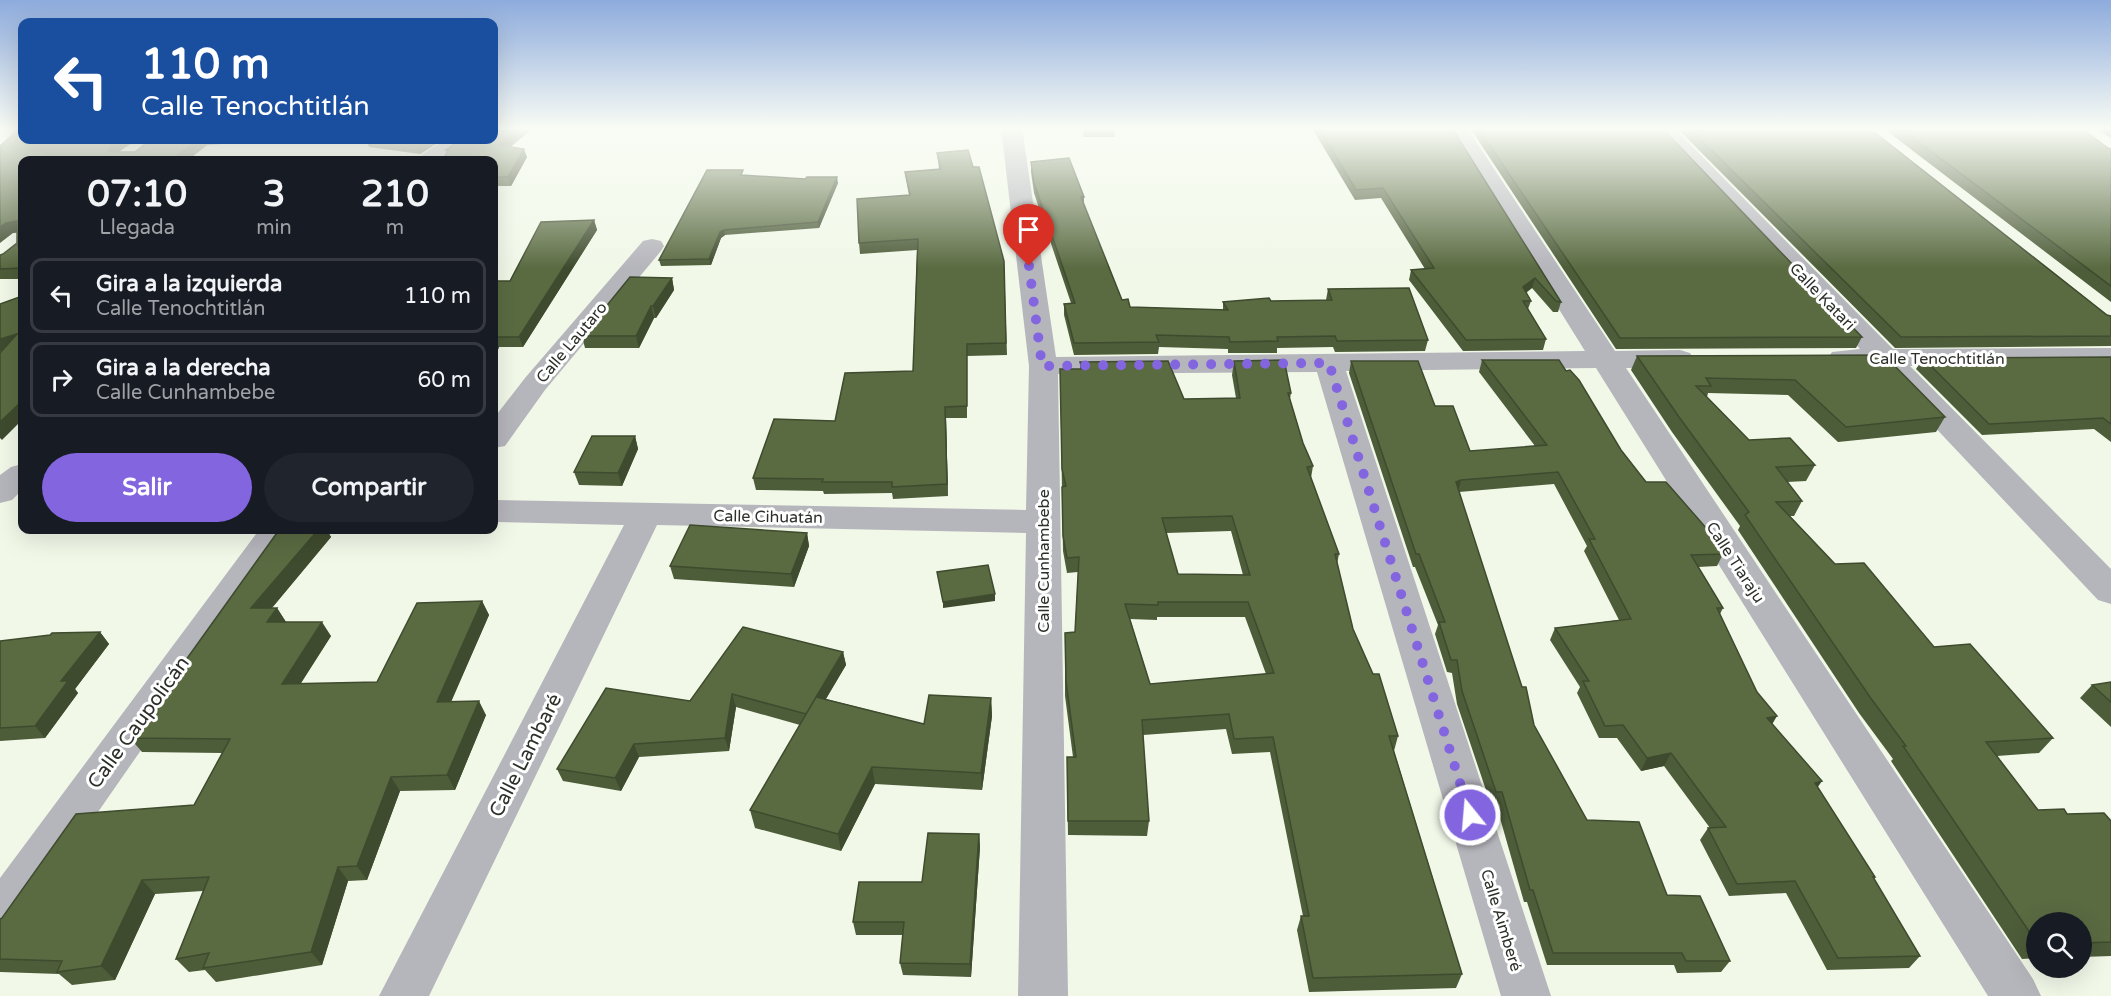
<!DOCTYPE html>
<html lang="es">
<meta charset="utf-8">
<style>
:root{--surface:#171b24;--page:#20242c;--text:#f1f3f6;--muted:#9ea1a6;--line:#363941;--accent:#8365e0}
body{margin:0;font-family:"Varela Round",sans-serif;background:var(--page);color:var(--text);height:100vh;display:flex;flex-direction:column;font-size:22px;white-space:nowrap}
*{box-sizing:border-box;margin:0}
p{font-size:20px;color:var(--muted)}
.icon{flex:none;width:33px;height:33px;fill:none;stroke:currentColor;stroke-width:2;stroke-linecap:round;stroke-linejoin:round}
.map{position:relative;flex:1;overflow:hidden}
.panel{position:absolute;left:18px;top:156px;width:480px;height:378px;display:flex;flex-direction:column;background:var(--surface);border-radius:12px;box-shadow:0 6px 24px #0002}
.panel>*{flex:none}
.banner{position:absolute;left:18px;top:18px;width:480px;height:126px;border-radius:12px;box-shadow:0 6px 24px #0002;background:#1a4fa0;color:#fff;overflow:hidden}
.buttons{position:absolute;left:2026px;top:912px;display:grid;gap:12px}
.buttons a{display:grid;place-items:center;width:66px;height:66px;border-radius:50%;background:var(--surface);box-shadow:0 6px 24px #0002;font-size:30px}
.pin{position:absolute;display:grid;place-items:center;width:51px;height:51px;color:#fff;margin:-62px -26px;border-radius:50% 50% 50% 0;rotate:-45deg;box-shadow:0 0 6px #0007}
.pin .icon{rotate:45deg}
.me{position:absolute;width:66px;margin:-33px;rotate:343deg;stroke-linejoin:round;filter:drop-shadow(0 0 4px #0008)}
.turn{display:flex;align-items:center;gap:21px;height:126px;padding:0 24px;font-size:27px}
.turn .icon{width:78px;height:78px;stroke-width:2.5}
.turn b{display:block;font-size:42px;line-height:51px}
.eta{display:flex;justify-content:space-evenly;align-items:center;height:102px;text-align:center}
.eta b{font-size:36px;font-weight:800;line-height:42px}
.button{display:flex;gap:12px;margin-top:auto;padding:12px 24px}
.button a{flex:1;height:69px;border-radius:36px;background:var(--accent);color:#fff;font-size:24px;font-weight:800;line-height:69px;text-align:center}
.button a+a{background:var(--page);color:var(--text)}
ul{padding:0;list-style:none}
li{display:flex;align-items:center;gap:18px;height:75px;margin:0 12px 9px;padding:0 12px;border:3px solid var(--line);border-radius:12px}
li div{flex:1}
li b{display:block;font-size:22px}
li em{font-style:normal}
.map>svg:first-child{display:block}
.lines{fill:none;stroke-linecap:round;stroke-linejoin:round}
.minor{fill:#b5b5bc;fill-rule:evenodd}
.wall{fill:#4d5c39;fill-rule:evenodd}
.shaded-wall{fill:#3f4b2e}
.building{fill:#5a6b42;stroke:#3f4b2e;stroke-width:1.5;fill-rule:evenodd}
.route{stroke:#8365e0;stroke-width:10;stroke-dasharray:0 18}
.labels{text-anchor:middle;stroke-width:6;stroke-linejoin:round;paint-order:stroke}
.street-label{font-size:16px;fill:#2d302a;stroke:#fff}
.near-street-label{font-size:20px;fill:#2d302a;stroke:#fff}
</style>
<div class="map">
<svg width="2111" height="996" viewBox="0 0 2111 996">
<rect width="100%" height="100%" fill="#f1f8e8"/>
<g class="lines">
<path class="minor" d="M 1001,128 L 1022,128 L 1056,357 L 1585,351 L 1446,128 L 1467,128 L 1615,351 L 1680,350 L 1690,353 L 1694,359 L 1690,365 L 1680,368 L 1626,368 L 2033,979 L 2041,996 L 1988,996 L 1596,368 L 1346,371 L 1551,996 L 1501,996 L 1317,372 L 1058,374 L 1068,996 L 1018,996 L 1026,533 L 657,525 L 429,996 L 379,996 L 624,525 L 494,522 L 494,500 L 1026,510 L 1029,366 Z
M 1652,128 L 1674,128 L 1893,349 L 2111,348 L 2111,366 L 1910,366 L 2111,569 L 2111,604 L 2098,600 L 1877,366 L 1842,367 L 1832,364 L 1828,358 L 1832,352 L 1860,349 Z
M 445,140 L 469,140 L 444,160 L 419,160 L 422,155 Z
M 652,239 L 661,241 L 664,246 L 661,251 L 545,390 L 505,446 L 494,448 L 494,418 L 525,378 L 643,241 Z
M 22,464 L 22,490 L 12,500 L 0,503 L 0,475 L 11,467 Z
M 259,530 L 294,530 L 16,930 L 0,936 L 0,878 Z"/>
</g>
<path class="wall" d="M 494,128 L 533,128 L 510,147 L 527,157 L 511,186 L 494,186 L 494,160 L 447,153 L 446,150 Z
M 1084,128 L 1115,128 L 1115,137 L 1083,137 Z
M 1312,128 L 1452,128 L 1561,302 L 1558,312 L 1553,312 L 1532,288 L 1526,293 L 1531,301 L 1528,309 L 1546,339 L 1543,350 L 1463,351 L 1409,280 L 1411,270 L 1425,269 L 1381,198 L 1355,200 Z
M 1470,128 L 1662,128 L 1862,337 L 1856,348 L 1616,349 Z
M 1677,128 L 1869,128 L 2107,315 L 2111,316 L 2111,346 L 1895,348 Z
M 1883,128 L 2081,128 L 2108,148 L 2111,149 L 2111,302 Z
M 2095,128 L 2111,128 L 2111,138 Z
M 22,140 L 136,140 L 118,152 L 135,152 L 221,144 L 207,145 L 188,160 L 22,160 L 22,279 L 0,279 L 0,255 L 3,254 L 17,243 L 17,232 L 13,233 Z
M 366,140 L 442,140 L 420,154 L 369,147 Z
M 937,153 L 973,167 L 1004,261 L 1007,355 L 967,356 L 967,418 L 946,418 L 948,496 L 893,499 L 892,493 L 824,494 L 823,491 L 756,490 L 753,478 L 835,421 L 913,371 L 917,250 L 860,254 L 859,243 L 909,195 L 905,172 L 939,169 Z
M 1031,162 L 1084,197 L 1084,205 L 1122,300 L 1130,307 L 1223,310 L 1223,302 L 1326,300 L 1328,289 L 1428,340 L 1425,351 L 1335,352 L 1333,347 L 1277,348 L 1277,353 L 1228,353 L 1228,349 L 1159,347 L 1158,354 L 1074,355 L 1064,315 L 1064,304 L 1071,303 L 1034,193 L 1031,172 Z
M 744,175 L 838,183 L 819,228 L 725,235 L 721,238 L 711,265 L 661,266 L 659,260 Z
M 594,220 L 597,230 L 523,347 L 499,347 L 494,359 L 494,281 L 510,281 Z
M 672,278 L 674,290 L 656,318 L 654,318 L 639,348 L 585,348 L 582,336 Z
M 1884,355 L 1945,417 L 1936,432 L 1838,442 L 1788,395 L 1708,393 L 1707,397 L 1749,440 L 1815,465 L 1806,481 L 1787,482 L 1802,501 L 1794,516 L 1790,516 L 1835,564 L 1934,647 L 2053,738 L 2039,753 L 1997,756 L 2038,810 L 2067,814 L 2111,821 L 2111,956 L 2082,957 L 2082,922 L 2037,922 L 2037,958 L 2022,959 L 1891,761 L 1893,759 L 1859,713 L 1738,530 L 1740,526 L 1672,432 L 1631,370 L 1637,356 Z
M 2111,357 L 2111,442 L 2094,429 L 1982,435 L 1916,369 L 1923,358 Z
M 1482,360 L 1566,371 L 1621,450 L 1646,482 L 1723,554 L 1717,566 L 1698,567 L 1723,608 L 1720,614 L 1772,724 L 1818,788 L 1875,877 L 1874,879 L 1920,956 L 1909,968 L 1827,970 L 1786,893 L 1729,896 L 1700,840 L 1708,828 L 1710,828 L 1664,766 L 1641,771 L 1617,738 L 1599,738 L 1577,693 L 1580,687 L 1550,640 L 1555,628 L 1619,620 L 1584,551 L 1587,546 L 1554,484 L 1459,492 L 1534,725 L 1587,820 L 1667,895 L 1730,961 L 1721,972 L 1677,973 L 1674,965 L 1547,965 L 1527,902 L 1524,902 L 1496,804 L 1491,805 L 1457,704 L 1452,673 L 1447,672 L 1435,634 L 1438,625 L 1415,567 L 1413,567 L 1349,373 L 1351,361 L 1435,406 L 1470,451 L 1535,446 L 1479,372 Z
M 1234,361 L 1291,393 L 1290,399 L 1303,443 L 1313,466 L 1311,478 L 1339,554 L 1337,564 L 1353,629 L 1398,736 L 1394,751 L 1462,974 L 1456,988 L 1309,992 L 1297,930 L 1301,916 L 1303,916 L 1270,752 L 1232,754 L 1226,729 L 1143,735 L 1149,821 L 1147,836 L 1068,835 L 1067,772 L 1073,757 L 1065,696 L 1065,633 L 1075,632 L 1078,572 L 1067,573 L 1063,551 L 1060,369 L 1080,369 L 1080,362 L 1184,399 L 1236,398 L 1232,375 ZM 1231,531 L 1243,575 L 1178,574 L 1166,533 ZM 1157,617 L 1245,617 L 1266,674 L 1150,684 L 1130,619 L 1157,620 Z
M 635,436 L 638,449 L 622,486 L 579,485 L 574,472 Z
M 279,530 L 327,530 L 331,537 L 272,608 L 277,608 L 286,622 L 331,636 L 300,684 L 377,682 L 482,601 L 489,615 L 451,701 L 486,715 L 455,790 L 400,791 L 367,880 L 348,881 L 322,965 L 216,982 L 205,970 L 189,972 L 176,959 L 203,891 L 155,894 L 115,980 L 72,985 L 59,974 L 0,972 L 0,919 L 194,805 L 222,753 L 142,752 L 130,738 Z
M 807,533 L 809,546 L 794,587 L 674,579 L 670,566 Z
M 100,632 L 109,644 L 75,689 L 78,693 L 45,738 L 0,741 L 0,641 Z
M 843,652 L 846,665 L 826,699 L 924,724 L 991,698 L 992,716 L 982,790 L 875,784 L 841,851 L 755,828 L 750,810 L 800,725 L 736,707 L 729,751 L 639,757 L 621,791 L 563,781 L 557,769 L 690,701 Z
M 2111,682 L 2111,727 L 2080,698 L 2092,685 Z
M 979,834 L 980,847 L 971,977 L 903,975 L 900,963 L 903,935 L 856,935 L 853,922 L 922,882 Z"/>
<path class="shaded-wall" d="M 520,128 L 533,128 L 502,154 L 499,145 Z
M 117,140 L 136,140 L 117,153 L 108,152 L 111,144 Z
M 198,140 L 224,140 L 221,144 L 207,145 L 188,160 L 171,160 Z
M 426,140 L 442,140 L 420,154 L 417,146 Z
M 524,149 L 527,157 L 511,186 L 508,177 Z
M 837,177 L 838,183 L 819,228 L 818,222 Z
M 22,206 L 22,232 L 13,233 L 0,243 L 0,227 L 20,207 Z
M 594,220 L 597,230 L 523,347 L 519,337 Z
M 724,230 L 725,235 L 721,238 L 711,265 L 709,259 L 720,232 Z
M 18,245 L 22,252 L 22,260 Z
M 672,278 L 674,290 L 656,318 L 653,306 Z
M 1535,278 L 1532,288 L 1519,297 L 1523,287 Z
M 651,306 L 654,318 L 639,348 L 636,336 Z
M 17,334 L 22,346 L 0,352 L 0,339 Z
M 495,337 L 499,347 L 494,359 L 494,340 Z
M 22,401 L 22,420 L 2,440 L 0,438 L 0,422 Z
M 945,407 L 946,418 L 948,496 L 947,484 Z
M 635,436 L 638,449 L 622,486 L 618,473 Z
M 1461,480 L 1458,492 L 1456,482 Z
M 318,530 L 327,530 L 331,537 L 260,622 L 251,608 Z
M 807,533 L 809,546 L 794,587 L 791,574 Z
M 995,594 L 995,601 L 943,608 L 943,602 Z
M 482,601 L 489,615 L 445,716 L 437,702 Z
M 277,608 L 286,622 L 267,622 Z
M 322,622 L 331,636 L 291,699 L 282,684 Z
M 100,632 L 109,644 L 75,689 L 78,693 L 45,738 L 35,726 L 61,681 Z
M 843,652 L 846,665 L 809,727 L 806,714 Z
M 732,694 L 736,707 L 729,751 L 725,738 Z
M 991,698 L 992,716 L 982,790 L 981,773 Z
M 479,701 L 486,715 L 455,790 L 447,775 Z
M 1777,716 L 1770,728 L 1767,718 Z
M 634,744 L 639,757 L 621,791 L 615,778 Z
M 1671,753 L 1664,766 L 1641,771 L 1647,758 Z
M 872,767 L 875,784 L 841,851 L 838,834 Z
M 391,777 L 400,791 L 367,880 L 357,866 Z
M 1822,781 L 1813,794 L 1815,783 Z
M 979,834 L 980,847 L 971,977 L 970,964 Z
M 338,867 L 348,881 L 322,965 L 311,952 Z
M 142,880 L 155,894 L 115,980 L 101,966 Z"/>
<path class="building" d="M 20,128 L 22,128 L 22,140 L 117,140 L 111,144 L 108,152 L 135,152 L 150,140 L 198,140 L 171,160 L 22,160 L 22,206 L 20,207 L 22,232 L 22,244 L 18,245 L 22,260 L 22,268 L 0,269 L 0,255 L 3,254 L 17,243 L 17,221 L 6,223 L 0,227 L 0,146 Z
M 494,128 L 520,128 L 499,145 L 524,149 L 508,177 L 494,177 L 494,160 L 442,160 L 449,150 L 446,150 L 460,140 L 494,140 Z
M 1319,128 L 1452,128 L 1561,302 L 1556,301 L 1535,278 L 1523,287 L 1531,301 L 1523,301 L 1546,339 L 1466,340 L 1411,270 L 1434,268 L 1383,188 L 1356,190 Z
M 1478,128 L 1662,128 L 1862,337 L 1620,338 Z
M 1689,128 L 1869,128 L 2107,315 L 2111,316 L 2111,336 L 1901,337 Z
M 1900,128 L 2081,128 L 2108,148 L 2111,149 L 2111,286 Z
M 374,140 L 426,140 L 417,146 Z
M 968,150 L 973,167 L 979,167 L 1004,261 L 1006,343 L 967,344 L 967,406 L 945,407 L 947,484 L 892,487 L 892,482 L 822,482 L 823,479 L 753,478 L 774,419 L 835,421 L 845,373 L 913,371 L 918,239 L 859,243 L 857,199 L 910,195 L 905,172 L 941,169 L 937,153 Z
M 1069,158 L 1084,197 L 1081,197 L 1122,300 L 1128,299 L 1130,307 L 1228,310 L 1223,302 L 1269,298 L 1271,301 L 1332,300 L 1328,289 L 1409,288 L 1428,340 L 1337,341 L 1335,336 L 1277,337 L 1278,341 L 1230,342 L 1229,337 L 1156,335 L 1159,342 L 1074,343 L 1064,304 L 1075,303 L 1034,183 L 1031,162 Z
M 707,170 L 743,170 L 741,175 L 805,179 L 807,177 L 837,177 L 818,222 L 724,230 L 720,232 L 709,259 L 659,260 Z
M 594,220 L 519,337 L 495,337 L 494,340 L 494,281 L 510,281 L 541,222 Z
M 630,277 L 672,278 L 653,306 L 651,306 L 636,336 L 582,336 Z
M 22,296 L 22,401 L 0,422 L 0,353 L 17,334 L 0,339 L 0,304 Z
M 1884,355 L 1945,417 L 1846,427 L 1795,380 L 1706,378 L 1711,386 L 1696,386 L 1749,440 L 1790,438 L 1815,465 L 1776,467 L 1802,501 L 1776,502 L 1835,564 L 1864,563 L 1934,647 L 1970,644 L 2053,738 L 1986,742 L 2038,810 L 2064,809 L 2067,814 L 2104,813 L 2111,821 L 2111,942 L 2082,943 L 2082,922 L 2037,922 L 2037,943 L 1903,746 L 1906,746 L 1870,697 L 1745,515 L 1749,512 L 1679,417 L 1637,356 Z
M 2111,357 L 2111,424 L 2103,418 L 1989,424 L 1923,358 Z
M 1284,360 L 1291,393 L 1288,393 L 1303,443 L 1313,466 L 1307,467 L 1339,554 L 1335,554 L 1353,629 L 1373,674 L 1379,674 L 1398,736 L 1389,736 L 1462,974 L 1313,978 L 1301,916 L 1309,916 L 1273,737 L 1234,739 L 1229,714 L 1142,720 L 1149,821 L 1068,821 L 1067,757 L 1076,757 L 1066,681 L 1065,633 L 1075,632 L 1079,557 L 1067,558 L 1063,536 L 1062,487 L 1066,486 L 1062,469 L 1060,369 L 1082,369 L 1080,362 L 1168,361 L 1184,399 L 1240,398 L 1234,361 ZM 1232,516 L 1250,575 L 1178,574 L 1162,518 ZM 1158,602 L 1248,602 L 1274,673 L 1150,684 L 1125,604 L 1158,605 Z
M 1482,360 L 1559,360 L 1566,371 L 1570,370 L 1579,380 L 1621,450 L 1646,482 L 1666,482 L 1707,529 L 1723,554 L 1691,555 L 1723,608 L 1717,608 L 1757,692 L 1777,716 L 1767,718 L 1822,781 L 1815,783 L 1875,877 L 1873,877 L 1920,956 L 1838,958 L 1795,881 L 1737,884 L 1708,828 L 1726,827 L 1671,753 L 1647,758 L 1623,725 L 1605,726 L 1583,681 L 1589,681 L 1555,628 L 1631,619 L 1589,539 L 1595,539 L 1558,472 L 1461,480 L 1456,482 L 1522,687 L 1526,687 L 1534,725 L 1587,820 L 1639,822 L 1667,895 L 1700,896 L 1730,961 L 1686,961 L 1682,953 L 1553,953 L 1533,890 L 1530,890 L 1502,792 L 1496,792 L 1462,691 L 1457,660 L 1451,660 L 1439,622 L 1445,622 L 1419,554 L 1416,554 L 1351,361 L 1418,361 L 1435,406 L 1453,406 L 1470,451 L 1547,445 Z
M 592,436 L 635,436 L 618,473 L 574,472 Z
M 690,525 L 807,533 L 791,574 L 670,566 Z
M 279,530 L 318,530 L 251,608 L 277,608 L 267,622 L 322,622 L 282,684 L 377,682 L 417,603 L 482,601 L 437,702 L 479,701 L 447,775 L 391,777 L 357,866 L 338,867 L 311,952 L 203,968 L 209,953 L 176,959 L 209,877 L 142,880 L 101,966 L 57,972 L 62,961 L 0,959 L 0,919 L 2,918 L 76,814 L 194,805 L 230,739 L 130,738 Z
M 988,565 L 995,594 L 943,602 L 937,572 Z
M 743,627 L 843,652 L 806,714 L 732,694 L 725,738 L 634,744 L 615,778 L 557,769 L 606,688 L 690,701 Z
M 100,632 L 61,681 L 68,681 L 35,726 L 0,728 L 0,641 L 50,635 L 52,633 Z
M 2111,682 L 2111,702 L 2092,685 Z
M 929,695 L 991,698 L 981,773 L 872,767 L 838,834 L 750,810 L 816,697 L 924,724 Z
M 928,833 L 979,834 L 970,964 L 900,963 L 904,922 L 853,922 L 859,882 L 922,882 Z"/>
<linearGradient id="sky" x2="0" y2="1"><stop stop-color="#8dabdc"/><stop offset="0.48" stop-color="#f9fcf5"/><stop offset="1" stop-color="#f9fcf5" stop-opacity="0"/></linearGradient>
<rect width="2111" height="268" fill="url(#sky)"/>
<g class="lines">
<path class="route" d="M 1029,266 L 1042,366 L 1329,363 L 1470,815"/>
</g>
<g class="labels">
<g class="street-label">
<text transform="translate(1823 296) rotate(46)" y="6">Calle Katari</text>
<text transform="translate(571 342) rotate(-50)" y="6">Calle Lautaro</text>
<text x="1937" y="364">Calle Tenochtitlán</text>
<text transform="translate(768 516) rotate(1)" y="6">Calle Cihuatán</text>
<text transform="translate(1043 561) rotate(-90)" y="6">Calle Cunhambebe</text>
<text transform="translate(1736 562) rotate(57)" y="6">Calle Tiaraju</text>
<text transform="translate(1502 920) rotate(73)" y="6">Calle Aimberé</text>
</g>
<g class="near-street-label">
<text transform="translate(138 722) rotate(-54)" y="7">Calle Caupolicán</text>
<text transform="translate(525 755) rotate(-63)" y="7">Calle Lambaré</text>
</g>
</g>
</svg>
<div class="buttons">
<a><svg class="icon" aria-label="search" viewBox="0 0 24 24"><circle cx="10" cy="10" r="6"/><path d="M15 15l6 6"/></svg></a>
</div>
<div class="pin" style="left:1029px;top:266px;background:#d93025"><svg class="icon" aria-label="arrive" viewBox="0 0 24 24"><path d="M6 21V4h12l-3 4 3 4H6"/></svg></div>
<svg class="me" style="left:1470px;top:815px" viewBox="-20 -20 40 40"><circle r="17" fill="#8365e0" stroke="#fff" stroke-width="3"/><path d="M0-11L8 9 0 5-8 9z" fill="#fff"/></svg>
<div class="banner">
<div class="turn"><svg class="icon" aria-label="left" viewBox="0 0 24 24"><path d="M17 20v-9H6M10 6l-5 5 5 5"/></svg><div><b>110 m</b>Calle Tenochtitlán</div></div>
</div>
<section class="panel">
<div class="eta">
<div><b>07:10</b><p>Llegada</p></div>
<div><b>3</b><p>min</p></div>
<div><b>210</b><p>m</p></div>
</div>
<ul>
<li><svg class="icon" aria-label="left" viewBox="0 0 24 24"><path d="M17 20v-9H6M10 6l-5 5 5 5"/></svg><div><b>Gira a la izquierda</b><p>Calle Tenochtitlán</p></div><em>110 m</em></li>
<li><svg class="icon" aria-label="right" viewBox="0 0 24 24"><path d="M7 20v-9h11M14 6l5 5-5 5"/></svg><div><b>Gira a la derecha</b><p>Calle Cunhambebe</p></div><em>60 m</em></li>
</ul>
<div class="button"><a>Salir</a><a>Compartir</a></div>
</section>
</div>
